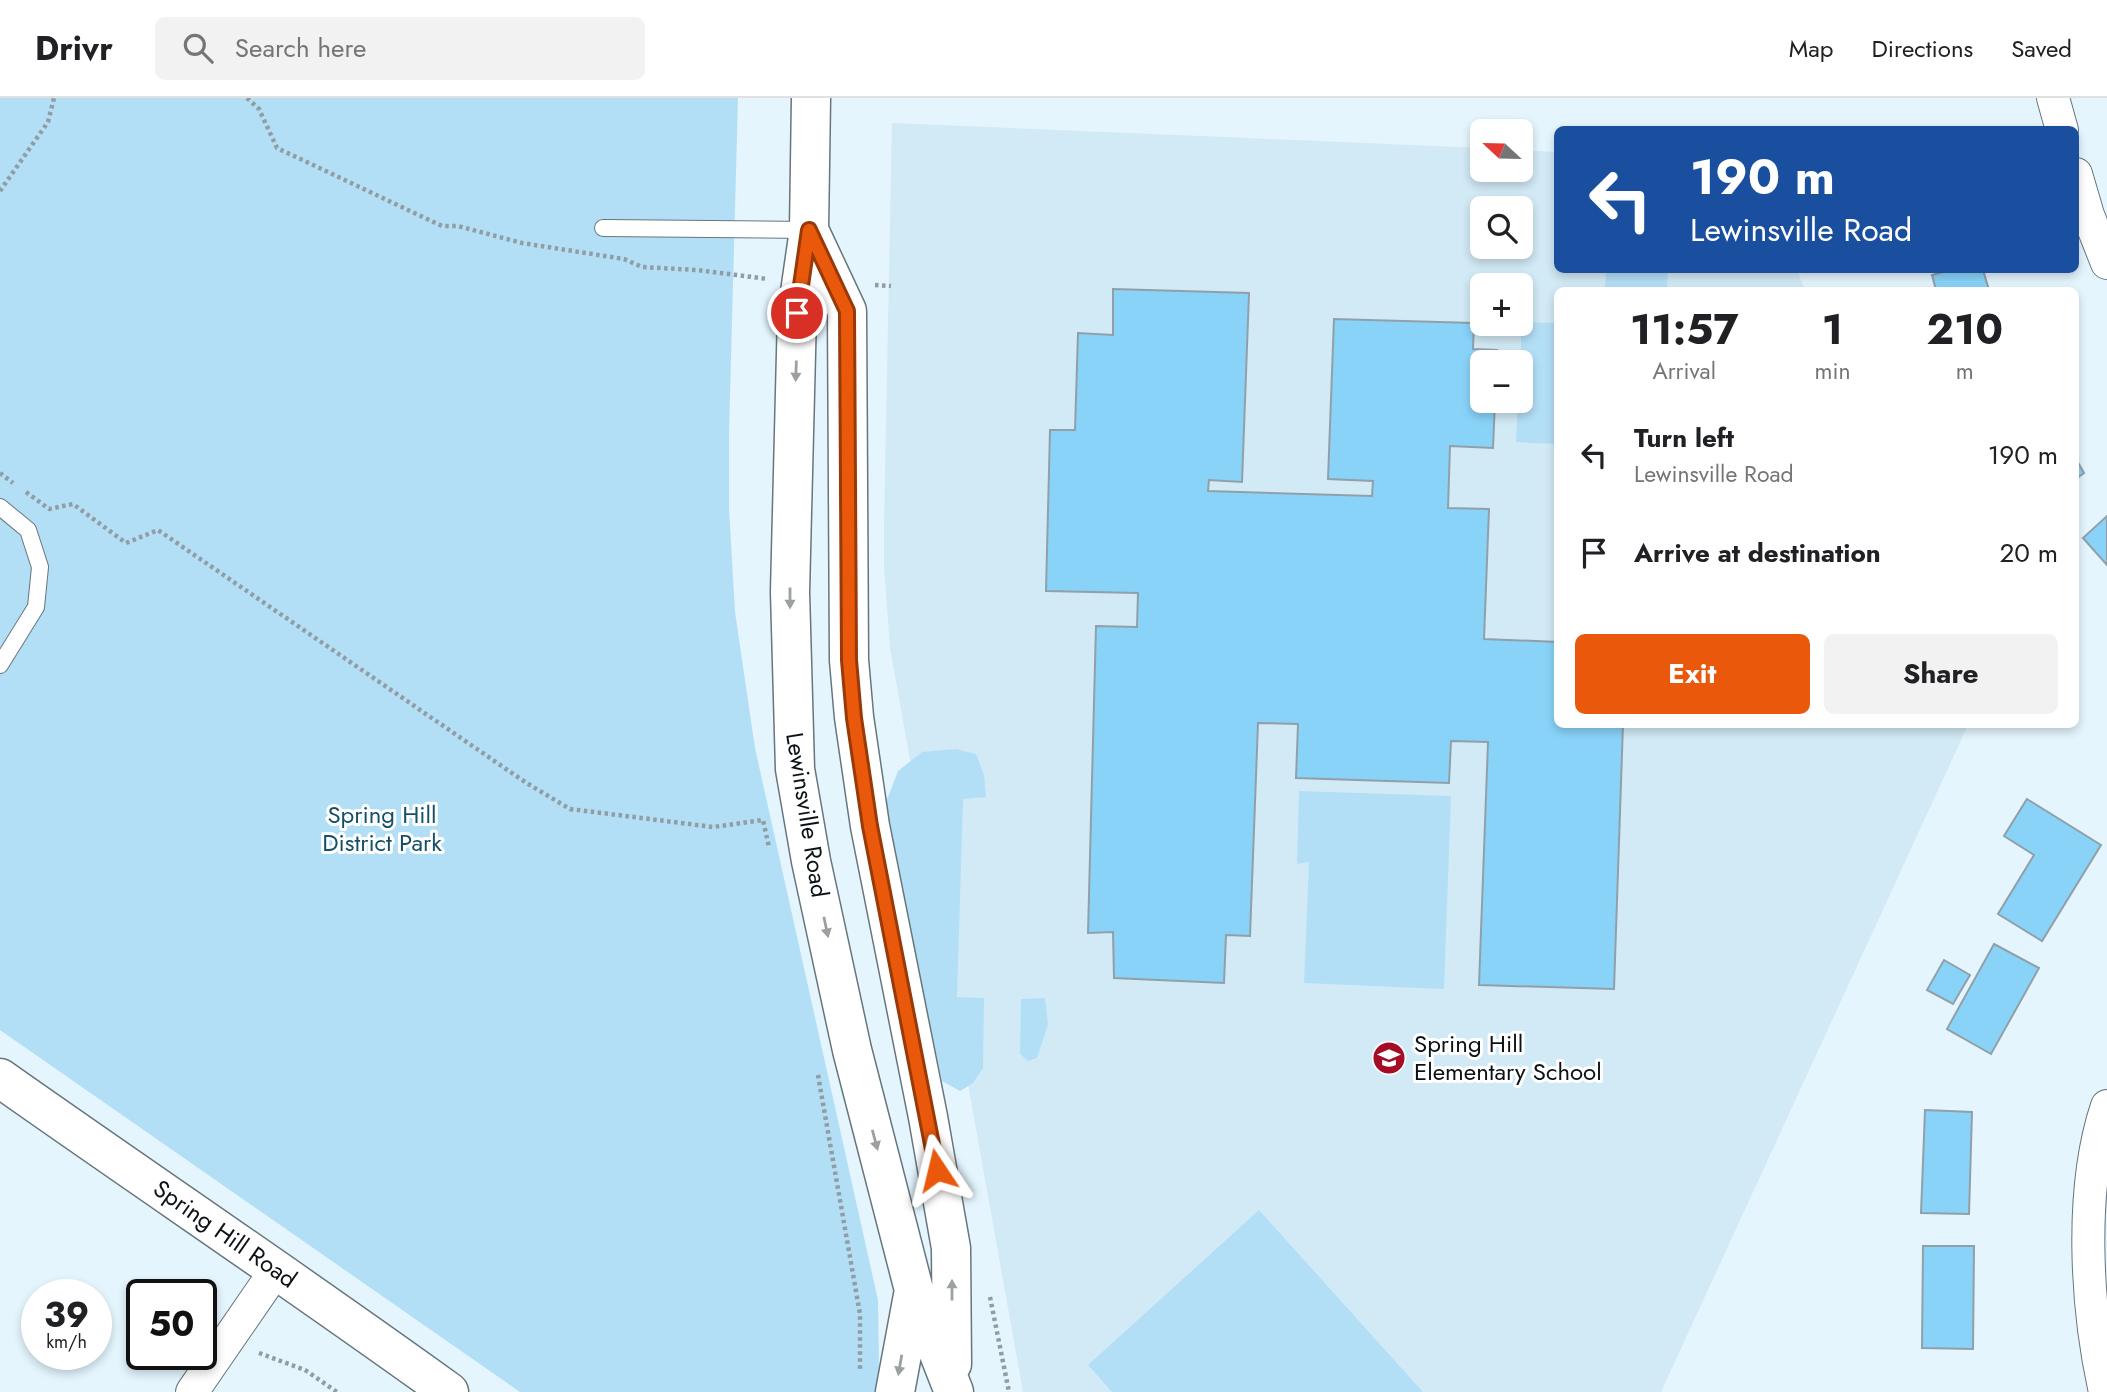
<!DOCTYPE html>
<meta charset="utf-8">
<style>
:root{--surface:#fff;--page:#f2f2f2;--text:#202124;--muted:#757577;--line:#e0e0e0;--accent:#ea580c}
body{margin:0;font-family:Jost,sans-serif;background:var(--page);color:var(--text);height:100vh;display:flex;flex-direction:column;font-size:26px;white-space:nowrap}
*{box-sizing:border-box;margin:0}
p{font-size:23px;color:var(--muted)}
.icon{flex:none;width:38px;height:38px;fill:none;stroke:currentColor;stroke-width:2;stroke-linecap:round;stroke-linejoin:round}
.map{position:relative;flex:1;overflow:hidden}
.sheet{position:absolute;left:1554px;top:189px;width:525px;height:441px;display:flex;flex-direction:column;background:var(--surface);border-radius:10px;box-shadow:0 4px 10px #0003}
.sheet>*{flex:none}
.hud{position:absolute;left:1554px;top:28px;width:525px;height:147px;border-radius:10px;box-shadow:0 4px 10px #0003;background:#1a4fa0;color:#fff;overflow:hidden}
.needle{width:46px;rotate:292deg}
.tools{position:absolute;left:1470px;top:21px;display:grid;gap:14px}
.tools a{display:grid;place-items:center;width:63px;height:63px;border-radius:10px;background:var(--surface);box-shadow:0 4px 10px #0003;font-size:35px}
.speed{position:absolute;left:21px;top:1181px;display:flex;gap:14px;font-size:35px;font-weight:700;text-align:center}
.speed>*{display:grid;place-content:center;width:91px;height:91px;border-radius:50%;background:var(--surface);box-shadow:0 4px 10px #0003;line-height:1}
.speed small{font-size:18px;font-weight:400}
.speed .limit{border:4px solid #111;border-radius:10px;background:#fff;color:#111}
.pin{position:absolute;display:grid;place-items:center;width:60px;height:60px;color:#fff;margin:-30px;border:4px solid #fff;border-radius:50%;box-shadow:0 2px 7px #0007}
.me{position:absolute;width:77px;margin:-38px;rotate:350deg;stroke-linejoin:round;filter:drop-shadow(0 0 5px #0008)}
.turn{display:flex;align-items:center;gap:24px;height:147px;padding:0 21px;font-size:32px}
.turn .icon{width:91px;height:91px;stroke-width:2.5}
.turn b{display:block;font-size:49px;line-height:60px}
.eta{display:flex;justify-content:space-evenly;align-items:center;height:119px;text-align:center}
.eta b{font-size:42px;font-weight:700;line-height:49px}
.primary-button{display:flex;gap:14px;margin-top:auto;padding:14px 21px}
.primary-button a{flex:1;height:80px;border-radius:10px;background:var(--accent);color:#fff;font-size:28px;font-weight:700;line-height:80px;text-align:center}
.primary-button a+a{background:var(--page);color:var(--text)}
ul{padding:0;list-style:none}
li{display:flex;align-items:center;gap:21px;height:98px;padding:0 21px}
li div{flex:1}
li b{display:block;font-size:26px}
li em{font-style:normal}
header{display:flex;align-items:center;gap:42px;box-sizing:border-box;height:98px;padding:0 35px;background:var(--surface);border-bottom:2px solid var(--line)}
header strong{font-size:33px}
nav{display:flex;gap:38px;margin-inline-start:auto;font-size:24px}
.search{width:490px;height:63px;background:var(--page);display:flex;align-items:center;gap:18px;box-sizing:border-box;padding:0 24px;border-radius:10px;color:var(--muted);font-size:26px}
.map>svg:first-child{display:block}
.built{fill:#d2eaf6;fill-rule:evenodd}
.green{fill:#b3dff6}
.building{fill:#89d3f9;stroke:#91a0a8;stroke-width:2}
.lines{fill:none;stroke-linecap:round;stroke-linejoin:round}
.lane-casing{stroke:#67767d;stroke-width:18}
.street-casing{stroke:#67767d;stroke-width:34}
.secondary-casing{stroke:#67767d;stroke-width:41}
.path{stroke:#909da4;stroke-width:4.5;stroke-dasharray:3.5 3.5;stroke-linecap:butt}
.lane{stroke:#fff;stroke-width:16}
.street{stroke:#fff;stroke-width:32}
.secondary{stroke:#fff;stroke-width:38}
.oneway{fill:#9da0a1}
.route-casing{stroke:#983908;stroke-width:18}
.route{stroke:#ea580c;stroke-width:12}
.labels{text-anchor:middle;stroke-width:6;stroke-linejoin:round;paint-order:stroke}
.park-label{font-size:24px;fill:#145069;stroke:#fff}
.street-label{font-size:24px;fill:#0b1114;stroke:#fff}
.poi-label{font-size:24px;fill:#0b1114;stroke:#fff;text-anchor:start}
</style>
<header>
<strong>Drivr</strong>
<div class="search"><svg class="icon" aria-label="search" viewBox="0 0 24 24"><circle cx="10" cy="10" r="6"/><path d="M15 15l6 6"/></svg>Search here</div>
<nav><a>Map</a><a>Directions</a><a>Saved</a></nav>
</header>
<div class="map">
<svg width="2107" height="1294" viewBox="0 0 2107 1294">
<rect width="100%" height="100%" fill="#e4f5fe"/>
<path class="built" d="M 892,25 L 1482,50 L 1482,72 L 1521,72 L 1521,52 L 1557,54 L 1558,172 L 1797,172 L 1805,192 L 1558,192 L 1558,626 L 1968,627 L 1661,1294 L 1023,1294 L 890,550 L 884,468 L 884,425 ZM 1482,110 L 1521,110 L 1521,149 L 1482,149 ZM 1482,187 L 1521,187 L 1521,226 L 1482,226 ZM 1482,264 L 1521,264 L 1521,303 L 1482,303 Z"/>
<path class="green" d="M 0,0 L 738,0 L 729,335 L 729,410 L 735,514 L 755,650 L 878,1202 L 879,1269 L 877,1294 L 520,1294 L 0,932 Z
M 1606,172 L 1668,172 L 1667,192 L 1605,192 Z
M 1521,224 L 1557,225 L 1557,346 L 1516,344 L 1518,303 L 1521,303 Z
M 956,651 L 976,656 L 984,677 L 986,699 L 963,701 L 957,899 L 984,900 L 983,970 L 973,985 L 960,993 L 942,983 L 883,712 L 898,673 L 922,654 Z
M 1299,693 L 1451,698 L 1444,891 L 1304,885 L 1309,764 L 1297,766 Z
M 1045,900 L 1048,927 L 1037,960 L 1028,963 L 1020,956 L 1021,901 Z
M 1259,1112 L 1423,1294 L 1112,1294 L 1088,1267 Z"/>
<path class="building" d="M 1951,172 L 1983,172 L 1989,192 L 1936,192 L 1932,177 Z
M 1113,191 L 1249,195 L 1242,384 L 1209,382 L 1208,393 L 1372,398 L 1373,383 L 1328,381 L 1334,221 L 1474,225 L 1473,251 L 1497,252 L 1496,264 L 1482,264 L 1482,303 L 1495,303 L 1493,350 L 1450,348 L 1448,410 L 1489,411 L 1484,541 L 1558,544 L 1558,626 L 1623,626 L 1614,891 L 1479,887 L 1488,644 L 1451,643 L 1449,685 L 1296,680 L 1298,626 L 1258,625 L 1250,838 L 1226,837 L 1224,885 L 1114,880 L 1113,834 L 1088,835 L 1096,528 L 1137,529 L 1138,495 L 1046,493 L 1050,332 L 1075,332 L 1078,235 L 1113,237 Z
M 2076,361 L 2084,375 L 2076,381 Z
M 2107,418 L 2107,467 L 2083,440 Z
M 2027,701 L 2101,747 L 2042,843 L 1998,816 L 2034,757 L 2004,738 Z
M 1994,846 L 2039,870 L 1991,956 L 1947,931 Z
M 1944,862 L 1970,877 L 1953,906 L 1927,892 Z
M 1925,1012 L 1972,1014 L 1969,1116 L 1921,1115 Z
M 1923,1148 L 1974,1148 L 1973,1251 L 1922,1250 Z"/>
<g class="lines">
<defs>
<path id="lane" d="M 603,130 L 809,132
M 0,409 L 28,432 L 40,469 L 36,509 L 0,567"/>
<path id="street" d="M 2053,0 L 2062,32
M 2076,76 L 2088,117 L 2107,165
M 192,1294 L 276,1172
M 2105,1294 C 2086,1209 2079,1091 2107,1008"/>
<path id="secondary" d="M 811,0 L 809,132 L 797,215 L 790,494 L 795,671 L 811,763 L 852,952 L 914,1192 L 954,1294
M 809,132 L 847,213 L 849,562 L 854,619 L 870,728 L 928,1019 L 951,1150 L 952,1266
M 0,980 C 149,1085 301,1187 449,1294
M 895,1294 L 914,1192"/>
</defs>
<use href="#lane" class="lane-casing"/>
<use href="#street" class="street-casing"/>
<use href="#secondary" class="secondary-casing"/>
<path class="path" d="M 247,0 L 259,11 L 277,50 L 442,128 L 458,128 L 522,145 L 624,161 L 642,169 L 697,172 L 768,181
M 0,93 L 48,24 L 54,0
M 875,187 L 891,188
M 0,375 L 13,385
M 26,394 L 49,411 L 73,406 L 126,445 L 158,432 L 525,684 L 570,711 L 713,729 L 763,722 L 769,749
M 818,977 L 860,1216 L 860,1272
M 990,1199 L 1009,1294
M 259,1255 L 305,1272 L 337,1294"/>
<use href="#lane" class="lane"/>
<use href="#street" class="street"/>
<use href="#secondary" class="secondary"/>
</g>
<defs><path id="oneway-solid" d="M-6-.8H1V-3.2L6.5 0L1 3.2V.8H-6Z" transform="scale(1.75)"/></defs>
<g class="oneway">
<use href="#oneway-solid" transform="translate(796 273) rotate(92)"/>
<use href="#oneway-solid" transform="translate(790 500) rotate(90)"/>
<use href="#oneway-solid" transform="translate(826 829) rotate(78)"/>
<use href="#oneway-solid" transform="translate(875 1042) rotate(75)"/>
<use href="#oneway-solid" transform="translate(952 1192) rotate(-90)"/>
<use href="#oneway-solid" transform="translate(900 1267) rotate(100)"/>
</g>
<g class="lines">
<defs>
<path id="route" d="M 797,215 L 809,132 L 847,213 L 849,562 L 854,620 L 870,728 L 937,1072"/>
</defs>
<use href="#route" class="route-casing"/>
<use href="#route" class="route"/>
</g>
<defs>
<symbol id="school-disc" viewBox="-11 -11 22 22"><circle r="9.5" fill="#a60c26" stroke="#fff"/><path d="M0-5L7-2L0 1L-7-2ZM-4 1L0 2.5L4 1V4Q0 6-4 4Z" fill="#fff"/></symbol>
</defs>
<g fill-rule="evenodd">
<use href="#school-disc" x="1370" y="941" width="38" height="38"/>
</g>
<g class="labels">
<g class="park-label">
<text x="382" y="725">Spring Hill<tspan x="382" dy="28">District Park</tspan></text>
</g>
<g class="street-label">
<text transform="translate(807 717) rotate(81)" y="8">Lewinsville Road</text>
<text transform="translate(225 1136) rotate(35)" y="8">Spring Hill Road</text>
</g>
<g class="poi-label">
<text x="1414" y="954">Spring Hill<tspan x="1414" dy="28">Elementary School</tspan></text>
</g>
</g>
</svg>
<div class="tools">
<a><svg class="needle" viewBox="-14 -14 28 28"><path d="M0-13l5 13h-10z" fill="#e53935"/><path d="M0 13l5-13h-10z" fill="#757577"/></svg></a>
<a><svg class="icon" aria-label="search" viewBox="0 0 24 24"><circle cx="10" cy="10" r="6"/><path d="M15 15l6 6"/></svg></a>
<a>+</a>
<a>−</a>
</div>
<div class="speed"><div>39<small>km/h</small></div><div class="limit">50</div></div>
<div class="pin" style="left:797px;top:215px;background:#d93025"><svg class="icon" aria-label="arrive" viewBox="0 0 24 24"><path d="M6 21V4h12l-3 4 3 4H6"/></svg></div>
<svg class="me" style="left:937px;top:1072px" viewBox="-20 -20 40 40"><path d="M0-17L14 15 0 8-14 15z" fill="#ea580c" stroke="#fff" stroke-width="4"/></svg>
<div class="hud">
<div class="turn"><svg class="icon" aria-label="left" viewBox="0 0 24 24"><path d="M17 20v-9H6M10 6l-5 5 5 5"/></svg><div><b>190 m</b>Lewinsville Road</div></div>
</div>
<section class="sheet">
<div class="eta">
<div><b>11:57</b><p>Arrival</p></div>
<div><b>1</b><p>min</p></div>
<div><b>210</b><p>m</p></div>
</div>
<ul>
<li><svg class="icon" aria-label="left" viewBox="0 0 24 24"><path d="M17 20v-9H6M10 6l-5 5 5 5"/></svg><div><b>Turn left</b><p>Lewinsville Road</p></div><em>190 m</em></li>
<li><svg class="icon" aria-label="arrive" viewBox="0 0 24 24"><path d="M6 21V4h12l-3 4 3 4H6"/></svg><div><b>Arrive at destination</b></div><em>20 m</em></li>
</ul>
<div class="primary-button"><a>Exit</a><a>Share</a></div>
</section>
</div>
